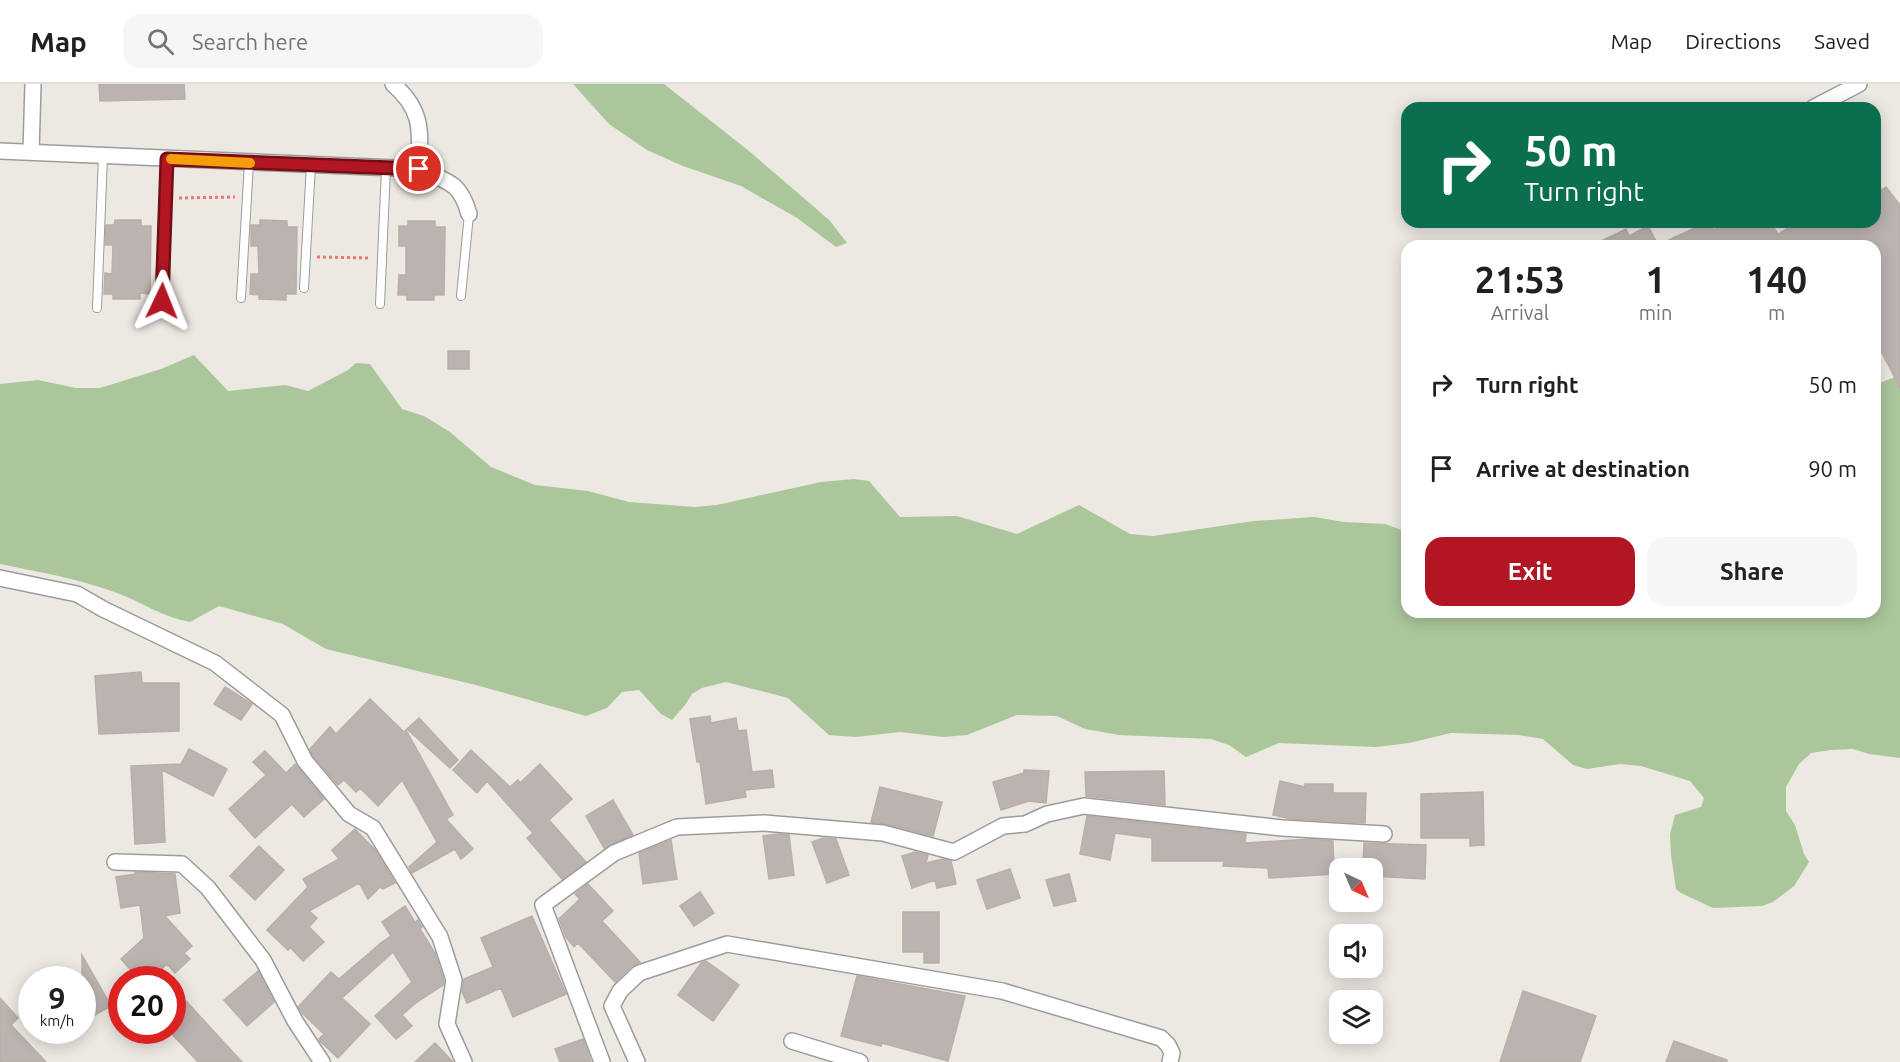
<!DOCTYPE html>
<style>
:root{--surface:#fff;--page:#f6f6f6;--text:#202124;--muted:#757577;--line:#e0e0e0;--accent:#b11622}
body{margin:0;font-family:Ubuntu,sans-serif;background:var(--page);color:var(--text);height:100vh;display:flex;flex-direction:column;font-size:22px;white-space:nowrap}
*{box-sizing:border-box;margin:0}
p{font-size:20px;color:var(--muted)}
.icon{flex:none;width:33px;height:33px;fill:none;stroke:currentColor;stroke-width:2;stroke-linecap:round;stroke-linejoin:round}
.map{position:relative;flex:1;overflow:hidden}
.panel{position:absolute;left:1401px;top:156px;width:480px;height:378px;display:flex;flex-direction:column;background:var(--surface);border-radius:18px;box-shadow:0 3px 15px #0003}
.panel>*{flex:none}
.banner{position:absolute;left:1401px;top:18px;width:480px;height:126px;border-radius:18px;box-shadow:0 3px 15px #0003;background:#0b6e4f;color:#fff;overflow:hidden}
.needle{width:39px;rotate:136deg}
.tools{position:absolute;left:1329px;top:774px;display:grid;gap:12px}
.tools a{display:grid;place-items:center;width:54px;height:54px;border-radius:12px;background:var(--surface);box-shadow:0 3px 15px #0003;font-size:30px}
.speed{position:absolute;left:18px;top:882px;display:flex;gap:12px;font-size:30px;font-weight:700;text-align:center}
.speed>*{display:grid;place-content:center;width:78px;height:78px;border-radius:50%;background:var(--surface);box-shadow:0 3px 15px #0003;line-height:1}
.speed small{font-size:15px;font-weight:400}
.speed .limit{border:9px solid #d22;background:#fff;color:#111}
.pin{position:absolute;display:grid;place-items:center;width:51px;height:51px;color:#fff;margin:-26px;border:3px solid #fff;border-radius:50%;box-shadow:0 2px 6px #0007}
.me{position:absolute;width:66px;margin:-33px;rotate:2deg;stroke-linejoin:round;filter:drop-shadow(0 0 4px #0008)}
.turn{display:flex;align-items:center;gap:21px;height:126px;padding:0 24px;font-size:27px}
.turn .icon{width:78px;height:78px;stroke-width:2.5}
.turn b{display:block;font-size:42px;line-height:51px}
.eta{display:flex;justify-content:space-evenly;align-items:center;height:102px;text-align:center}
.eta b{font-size:36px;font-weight:700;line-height:42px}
.cta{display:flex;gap:12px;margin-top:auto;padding:12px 24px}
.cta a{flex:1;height:69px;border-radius:18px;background:var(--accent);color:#fff;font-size:24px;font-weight:700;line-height:69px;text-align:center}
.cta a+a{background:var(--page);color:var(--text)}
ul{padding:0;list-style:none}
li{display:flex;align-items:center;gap:18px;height:84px;padding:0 24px}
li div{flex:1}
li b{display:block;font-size:22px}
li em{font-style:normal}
header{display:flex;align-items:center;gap:36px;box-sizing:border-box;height:84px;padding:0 30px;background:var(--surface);border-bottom:2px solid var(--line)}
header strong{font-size:28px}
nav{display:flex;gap:33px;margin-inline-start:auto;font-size:21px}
.search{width:420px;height:54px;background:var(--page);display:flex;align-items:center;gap:15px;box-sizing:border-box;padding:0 21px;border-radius:18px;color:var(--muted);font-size:22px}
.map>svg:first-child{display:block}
.forest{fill:#abc69b}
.building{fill:#bbb3af;stroke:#bbaea6;stroke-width:1.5}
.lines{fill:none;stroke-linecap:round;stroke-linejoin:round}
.service-casing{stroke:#9c9c9c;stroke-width:10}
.minor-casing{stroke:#9c9c9c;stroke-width:18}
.path{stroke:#e97875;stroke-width:3;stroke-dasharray:3 3;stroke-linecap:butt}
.service{stroke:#fff;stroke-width:8}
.minor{stroke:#fff;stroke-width:15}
.route-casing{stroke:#730e16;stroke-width:15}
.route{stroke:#b11622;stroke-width:10}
.slow{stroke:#f59e0b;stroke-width:10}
</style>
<header>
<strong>Map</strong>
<div class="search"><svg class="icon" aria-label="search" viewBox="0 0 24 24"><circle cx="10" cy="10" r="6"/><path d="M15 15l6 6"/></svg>Search here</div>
<nav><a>Map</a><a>Directions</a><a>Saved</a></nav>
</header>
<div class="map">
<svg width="1900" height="978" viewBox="0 0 1900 978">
<rect width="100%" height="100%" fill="#ece8e2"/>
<path class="forest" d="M 573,0 L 664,0 L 749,67 L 813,122 L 830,137 L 847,159 L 836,163 L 797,134 L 741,102 L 683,82 L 647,66 L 609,40 Z
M 194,271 L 228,307 L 285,301 L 308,307 L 348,286 L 356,279 L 370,280 L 402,325 L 424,332 L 450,348 L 491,383 L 535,401 L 588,407 L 629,418 L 695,423 L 717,421 L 821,398 L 854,395 L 869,397 L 900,433 L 957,432 L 1017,450 L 1079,421 L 1130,450 L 1153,452 L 1254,437 L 1314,433 L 1344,438 L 1385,440 L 1407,448 L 1407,528 L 1875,528 L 1875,301 L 1900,291 L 1900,674 L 1869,670 L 1853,665 L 1831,666 L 1811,669 L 1799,680 L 1786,703 L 1786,727 L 1795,741 L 1804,770 L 1809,778 L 1794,802 L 1773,818 L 1762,822 L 1713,824 L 1681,809 L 1676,805 L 1671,771 L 1670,750 L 1675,731 L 1701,723 L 1704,714 L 1690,697 L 1641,682 L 1620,680 L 1587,685 L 1573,681 L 1543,655 L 1519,651 L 1451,649 L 1409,659 L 1376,663 L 1279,659 L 1246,673 L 1229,661 L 1211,655 L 1119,651 L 1085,645 L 1057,632 L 1017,631 L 967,651 L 943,653 L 900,648 L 856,653 L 829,651 L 788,614 L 726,598 L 702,604 L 692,610 L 685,621 L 672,636 L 661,630 L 639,606 L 622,608 L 607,624 L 586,632 L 476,601 L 326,565 L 283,540 L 219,522 L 190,538 C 162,533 144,519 117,509 C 80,495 39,488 0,480 L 0,300 L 38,296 L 76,304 L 100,304 L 161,285 Z"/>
<path class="building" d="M 99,0 L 184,0 L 185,15 L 100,17 Z
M 1886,103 L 1900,121 L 1900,304 L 1875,255 L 1875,162 L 1591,162 L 1626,145 L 1629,152 L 1648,142 L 1658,161 L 1708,138 L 1710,138 L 1714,146 L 1726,138 L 1770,138 L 1778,150 L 1798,138 L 1875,138 L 1875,111 Z
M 115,136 L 141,136 L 141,142 L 151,142 L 150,210 L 140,209 L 140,215 L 113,215 L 113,210 L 104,210 L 105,189 L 112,190 L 113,161 L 105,161 L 106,141 L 114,141 Z
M 260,136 L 287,137 L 287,143 L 297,143 L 296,210 L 286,210 L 286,216 L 259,215 L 259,211 L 250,210 L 251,190 L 259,190 L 258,162 L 251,162 L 251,141 L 260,141 Z
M 408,137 L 435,137 L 435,143 L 445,143 L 444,211 L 434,211 L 434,216 L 407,216 L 407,211 L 398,211 L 399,191 L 406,191 L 406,162 L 399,162 L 399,142 L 408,142 Z
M 448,267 L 469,267 L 469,285 L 448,285 Z
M 141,588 L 142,599 L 179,599 L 179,647 L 99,650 L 95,592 Z
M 225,603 L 252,620 L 241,636 L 214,620 Z
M 370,615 L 404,648 L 406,646 L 453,731 L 446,735 L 473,765 L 461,775 L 455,765 L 412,789 L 409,783 L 437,758 L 402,696 L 378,722 L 360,704 L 356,708 L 344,696 L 338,701 L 313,672 L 310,665 L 330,643 L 336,650 Z
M 710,632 L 711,639 L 736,634 L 738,647 L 746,646 L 752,688 L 772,686 L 774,703 L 745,706 L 746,713 L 706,720 L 700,678 L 697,678 L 690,635 Z
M 419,634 L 458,676 L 450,684 L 407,645 Z
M 189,665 L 227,685 L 213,712 L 162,686 L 165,758 L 135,760 L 131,682 L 181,680 Z
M 471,666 L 510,703 L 518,696 L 520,699 L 540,680 L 572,715 L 549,736 L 586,778 L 562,795 L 527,754 L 533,749 L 487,697 L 477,709 L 453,686 Z
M 265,667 L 286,689 L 295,680 L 324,715 L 304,733 L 292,720 L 255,754 L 229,725 L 266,691 L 253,678 Z
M 1024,686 L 1049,687 L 1046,719 L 1029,717 L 1001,726 L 993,698 L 1024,689 Z
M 1164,687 L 1165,721 L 1086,712 L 1085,688 Z
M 1280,697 L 1305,703 L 1305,700 L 1333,700 L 1333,709 L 1366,709 L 1365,739 L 1292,735 L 1273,731 Z
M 880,703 L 942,718 L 933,752 L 886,740 L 871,738 Z
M 1483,708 L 1484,761 L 1470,762 L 1470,754 L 1421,754 L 1421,710 Z
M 613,716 L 633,751 L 604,764 L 586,732 Z
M 1087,732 L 1246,750 L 1245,759 L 1311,755 L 1333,757 L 1334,790 L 1269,794 L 1268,784 L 1223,782 L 1224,777 L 1152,777 L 1152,754 L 1115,749 L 1110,776 L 1080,770 Z
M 355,745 L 376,767 L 395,799 L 383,805 L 380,803 L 368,815 L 359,799 L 309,827 L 317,834 L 309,843 L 324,858 L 303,877 L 290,863 L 288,866 L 267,846 L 308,803 L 303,795 L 339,775 L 332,766 Z
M 778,750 L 789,751 L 794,791 L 769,795 L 763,752 Z
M 823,754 L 836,755 L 849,791 L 827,799 L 812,758 Z
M 671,756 L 677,795 L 643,800 L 639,769 Z
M 1364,759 L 1426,761 L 1425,795 L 1372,792 L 1372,784 L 1363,784 Z
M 259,762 L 284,786 L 255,816 L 230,792 Z
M 915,768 L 928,771 L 926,779 L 943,775 L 951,777 L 956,800 L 937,804 L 935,796 L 912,804 L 902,772 Z
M 1010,785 L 1020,814 L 987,825 L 977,796 Z
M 135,788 L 175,790 L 180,829 L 165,832 L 192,862 L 184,869 L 190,875 L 175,889 L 167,880 L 150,896 L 140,896 L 121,875 L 144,854 L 140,821 L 121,824 L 116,793 L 136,790 Z
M 1069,790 L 1076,817 L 1054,822 L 1046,796 Z
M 588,800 L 613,827 L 602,837 L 640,878 L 632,882 L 615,898 L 578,859 L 574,863 L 566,853 L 559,835 L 580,815 L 575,810 Z
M 700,808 L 714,829 L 694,842 L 680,822 Z
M 405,822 L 415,838 L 418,836 L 422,843 L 420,845 L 435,869 L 444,897 L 443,901 L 417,918 L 402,931 L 412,942 L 396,955 L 375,932 L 412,898 L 393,868 L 342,914 L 370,940 L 338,974 L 320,957 L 319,955 L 324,950 L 302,929 L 298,923 L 331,888 L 339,895 L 382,858 L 391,852 L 382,838 Z
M 903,828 L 939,828 L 939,879 L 924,879 L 924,868 L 903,868 Z
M 532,832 L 566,910 L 513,933 L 501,904 L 467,919 L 462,908 L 464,895 L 493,883 L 481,854 Z
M 82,871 L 111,922 L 82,938 Z
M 706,877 L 739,901 L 713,937 L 678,911 L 701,879 Z
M 258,887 L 274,918 L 247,942 L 224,916 Z
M 857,892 L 965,912 L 948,977 L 882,959 L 881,962 L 841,952 Z
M 1523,907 L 1596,932 L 1580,978 L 1500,978 Z
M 0,914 L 18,934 L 11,941 L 46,978 L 0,978 Z
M 186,917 L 242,978 L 198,978 L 172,950 L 172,929 Z
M 583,955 L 591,978 L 560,978 L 555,965 Z
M 1674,957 L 1727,976 L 1727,978 L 1666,978 Z
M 435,959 L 453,978 L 415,978 Z"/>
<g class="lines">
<defs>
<path id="service" d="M 304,204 L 311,81
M 461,212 L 469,130
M 241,214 L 249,79
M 162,217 L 167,75
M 380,220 L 386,85
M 97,224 L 103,72"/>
<path id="minor" d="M 393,0 C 424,27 420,48 419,85
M 1813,24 L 1859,0
M 0,67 L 419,85 C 447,98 460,97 469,130
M 31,68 L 33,0
M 0,494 L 77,510 L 103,525 L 215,579 L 282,631 L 305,677 L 349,730 L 373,744 L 440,853 L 454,896 L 447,940 L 464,978
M 115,778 L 182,780 L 208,804 L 263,876 L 295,937 L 322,978
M 792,957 L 860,978
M 602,978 L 543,821 L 614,769 L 677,743 L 764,739 L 883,749 L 954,768 L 1003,742 L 1025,740 L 1047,730 L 1084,722 L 1282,744 L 1384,750
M 637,978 L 612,922 L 620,907 L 639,889 L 727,860 L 1002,907 L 1161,954 L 1168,961 L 1172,969 L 1170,978"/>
</defs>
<use href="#service" class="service-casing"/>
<use href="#minor" class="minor-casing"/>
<path class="path" d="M 179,114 L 235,113
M 317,173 L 370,174"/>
<use href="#service" class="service"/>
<use href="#minor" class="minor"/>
</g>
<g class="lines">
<defs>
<path id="route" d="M 162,217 L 167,75 L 419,85"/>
</defs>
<use href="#route" class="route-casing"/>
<use href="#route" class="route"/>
<path class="slow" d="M 171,75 L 250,79"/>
</g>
</svg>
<div class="tools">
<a><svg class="needle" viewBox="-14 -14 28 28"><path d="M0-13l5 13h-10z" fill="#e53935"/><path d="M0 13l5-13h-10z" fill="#757577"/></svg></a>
<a><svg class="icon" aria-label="sound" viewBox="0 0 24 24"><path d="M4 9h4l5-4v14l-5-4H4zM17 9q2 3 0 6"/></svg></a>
<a><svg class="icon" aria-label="layers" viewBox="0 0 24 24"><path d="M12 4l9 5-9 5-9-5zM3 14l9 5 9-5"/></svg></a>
</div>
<div class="speed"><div>9<small>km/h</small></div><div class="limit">20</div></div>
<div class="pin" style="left:419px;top:85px;background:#d93025"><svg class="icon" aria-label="arrive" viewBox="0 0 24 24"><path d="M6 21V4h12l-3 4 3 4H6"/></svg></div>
<svg class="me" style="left:162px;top:217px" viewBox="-20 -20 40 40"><path d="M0-17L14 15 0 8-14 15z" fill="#b11622" stroke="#fff" stroke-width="4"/></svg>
<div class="banner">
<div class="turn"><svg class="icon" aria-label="right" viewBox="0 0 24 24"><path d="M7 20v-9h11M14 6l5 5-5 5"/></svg><div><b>50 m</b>Turn right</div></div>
</div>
<section class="panel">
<div class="eta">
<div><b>21:53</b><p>Arrival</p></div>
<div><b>1</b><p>min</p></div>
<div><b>140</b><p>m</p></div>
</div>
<ul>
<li><svg class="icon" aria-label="right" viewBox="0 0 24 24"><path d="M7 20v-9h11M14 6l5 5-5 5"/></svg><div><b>Turn right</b></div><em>50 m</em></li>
<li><svg class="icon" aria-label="arrive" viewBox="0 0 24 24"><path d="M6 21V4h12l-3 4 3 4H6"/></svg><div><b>Arrive at destination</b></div><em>90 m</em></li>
</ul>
<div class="cta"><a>Exit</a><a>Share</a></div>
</section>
</div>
